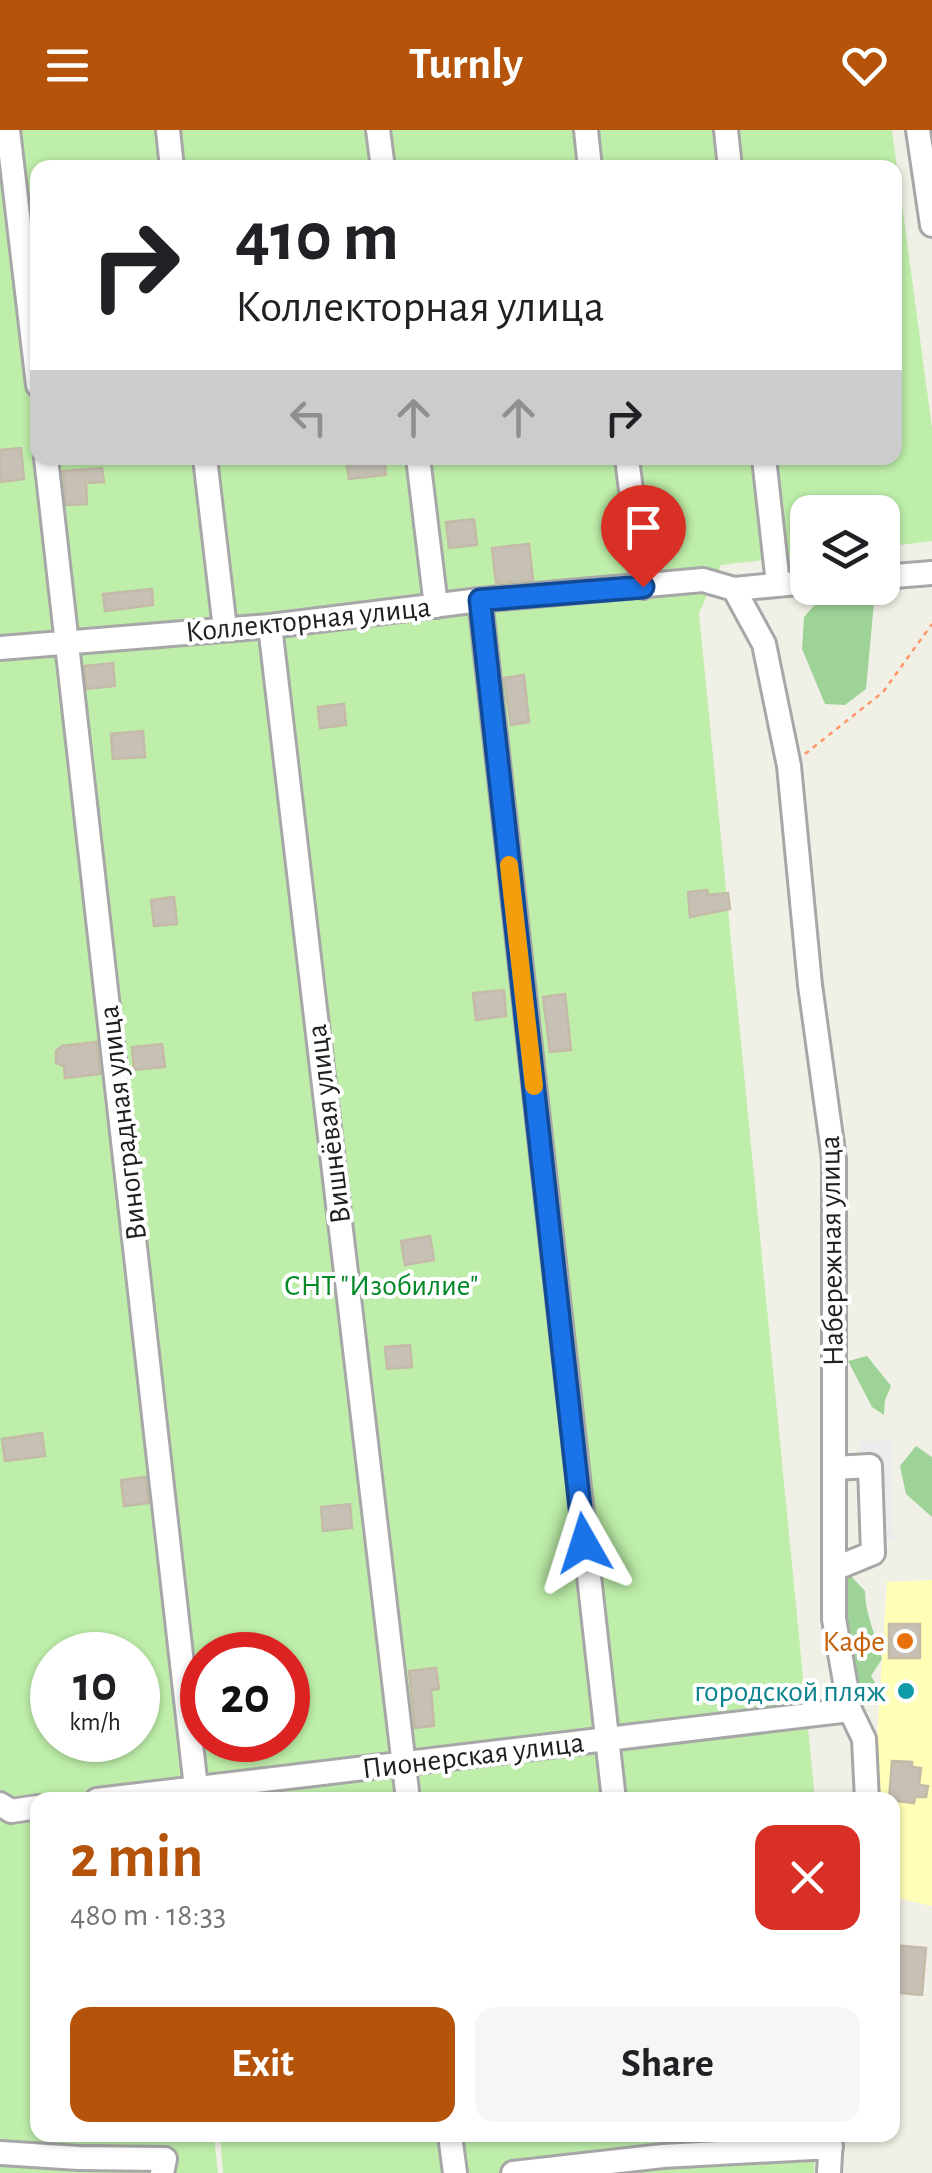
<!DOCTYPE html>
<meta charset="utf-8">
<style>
:root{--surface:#fff;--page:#f6f6f6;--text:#202124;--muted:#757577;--accent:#b45309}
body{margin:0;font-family:"Alegreya Sans",sans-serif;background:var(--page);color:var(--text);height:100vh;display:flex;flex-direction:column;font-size:38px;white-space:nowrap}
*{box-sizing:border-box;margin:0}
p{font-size:32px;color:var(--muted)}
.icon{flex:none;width:55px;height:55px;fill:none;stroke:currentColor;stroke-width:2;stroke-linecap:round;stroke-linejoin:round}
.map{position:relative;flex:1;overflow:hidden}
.side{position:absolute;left:30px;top:1662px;width:870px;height:350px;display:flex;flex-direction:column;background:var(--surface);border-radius:20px;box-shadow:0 2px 8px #0004}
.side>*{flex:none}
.top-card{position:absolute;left:30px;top:30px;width:872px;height:305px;border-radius:20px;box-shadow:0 2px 8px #0004;background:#fff;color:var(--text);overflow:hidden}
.fabs{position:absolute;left:790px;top:365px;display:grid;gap:20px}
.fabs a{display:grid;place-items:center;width:110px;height:110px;border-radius:20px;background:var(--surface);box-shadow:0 2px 8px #0004;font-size:50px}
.speed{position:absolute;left:30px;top:1502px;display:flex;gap:20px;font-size:50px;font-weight:700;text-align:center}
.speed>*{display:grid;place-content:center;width:130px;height:130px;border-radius:50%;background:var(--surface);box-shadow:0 2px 8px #0004;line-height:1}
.speed small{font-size:25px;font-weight:400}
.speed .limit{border:15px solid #d22;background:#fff;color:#111}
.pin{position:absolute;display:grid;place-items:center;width:85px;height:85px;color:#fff;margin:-102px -42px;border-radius:50% 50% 50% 0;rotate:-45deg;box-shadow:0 0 10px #0007}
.pin .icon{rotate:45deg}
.me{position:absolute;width:110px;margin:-55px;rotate:354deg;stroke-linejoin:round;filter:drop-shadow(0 0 8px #0008)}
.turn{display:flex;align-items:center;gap:35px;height:210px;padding:0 40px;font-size:45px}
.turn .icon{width:130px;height:130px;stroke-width:2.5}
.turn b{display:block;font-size:70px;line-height:85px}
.lanes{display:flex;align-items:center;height:95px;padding:0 40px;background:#0003;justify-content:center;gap:50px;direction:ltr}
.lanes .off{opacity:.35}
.round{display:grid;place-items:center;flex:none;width:105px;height:105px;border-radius:20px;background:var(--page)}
.headline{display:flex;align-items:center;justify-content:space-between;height:170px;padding:0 40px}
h1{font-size:60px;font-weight:700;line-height:75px;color:var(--accent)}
.cta{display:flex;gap:20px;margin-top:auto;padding:20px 40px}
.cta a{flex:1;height:115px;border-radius:20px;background:var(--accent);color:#fff;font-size:40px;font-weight:700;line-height:115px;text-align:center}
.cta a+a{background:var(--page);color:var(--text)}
header{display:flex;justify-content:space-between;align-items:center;height:130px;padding:0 40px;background:var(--accent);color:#fff;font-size:45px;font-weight:700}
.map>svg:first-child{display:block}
.grass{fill:#beeea9;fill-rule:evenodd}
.forest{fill:#9ed398}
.sand{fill:#ffffb7}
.parking{fill:#ececec}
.building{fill:#c6c0b5;stroke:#c4baa7;stroke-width:2.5}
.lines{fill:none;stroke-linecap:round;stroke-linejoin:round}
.minor-casing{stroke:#a7a7a7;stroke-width:28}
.path{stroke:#ff966a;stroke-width:2.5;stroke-dasharray:5 5;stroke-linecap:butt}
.minor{stroke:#fff;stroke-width:22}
.route-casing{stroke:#114b97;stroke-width:25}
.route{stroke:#1a73e8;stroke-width:18}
.slow{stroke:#f59e0b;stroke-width:18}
.food-dot{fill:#e8710a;stroke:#fff;stroke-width:4}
.culture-dot{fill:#0f9aa8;stroke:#fff;stroke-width:4}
.labels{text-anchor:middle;stroke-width:8;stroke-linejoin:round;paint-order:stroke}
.street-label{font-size:30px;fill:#202020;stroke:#fff}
.park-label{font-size:30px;fill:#048929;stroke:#fff}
.food-label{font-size:30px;fill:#c56008;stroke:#fff;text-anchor:end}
.culture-label{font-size:30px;fill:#0d838f;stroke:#fff;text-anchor:end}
</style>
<header><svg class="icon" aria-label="menu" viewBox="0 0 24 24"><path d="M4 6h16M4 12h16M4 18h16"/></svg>Turnly<svg class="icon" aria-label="heart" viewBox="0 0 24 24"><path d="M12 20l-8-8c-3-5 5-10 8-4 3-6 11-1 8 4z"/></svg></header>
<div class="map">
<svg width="932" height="2043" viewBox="0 0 932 2043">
<rect width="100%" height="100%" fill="#f1f0e6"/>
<path class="grass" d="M 0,0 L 892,0 L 932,298 L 932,411 L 883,417 L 882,382 L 808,382 L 807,425 L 721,435 L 699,483 L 815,1670 L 270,1670 L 273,1645 L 6,1670 L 0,1666 ZM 38,38 L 895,38 L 895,328 L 38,328 ZM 52,1525 L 138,1525 L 138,1610 L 52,1610 ZM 202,1525 L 288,1525 L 288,1610 L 202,1610 Z
M 0,1682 L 37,1685 L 38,2005 L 214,2005 L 218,2043 L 0,2043 Z
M 220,2005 L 816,2005 L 814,2043 L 223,2043 Z"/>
<path class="forest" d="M 856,458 L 874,472 L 866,559 L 845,575 L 825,574 L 802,519 L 804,487 L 829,459 Z
M 867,1226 L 891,1256 L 885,1270 L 884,1285 L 872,1277 L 848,1231 Z
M 916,1316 L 932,1327 L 932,1387 L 906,1364 L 900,1336 Z
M 848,1443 L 865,1461 C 865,1484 876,1506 882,1529 L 871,1546 L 880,1561 L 868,1570 L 856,1561 L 839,1490 L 840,1446 Z"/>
<path class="sand" d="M 932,1450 L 932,1776 L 893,1767 L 892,1670 L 873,1670 L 887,1452 Z"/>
<path class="parking" d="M 892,1311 L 894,1410 L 863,1412 L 860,1312 Z"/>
<path class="building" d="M 21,318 L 24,349 L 0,352 L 0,320 Z
M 346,328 L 384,328 L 386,345 L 349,349 Z
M 102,338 L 104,352 L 86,353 L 87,374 L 66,375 L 63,341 Z
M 474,389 L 477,415 L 449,418 L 446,392 Z
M 529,414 L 533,450 L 496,453 L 492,418 Z
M 152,459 L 153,475 L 105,481 L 103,464 Z
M 113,533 L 115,556 L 87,559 L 84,536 Z
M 524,545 L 529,592 L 511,595 L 504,548 Z
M 344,574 L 346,595 L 320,598 L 318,577 Z
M 143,601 L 145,627 L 113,629 L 111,604 Z
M 707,760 L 708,765 L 728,763 L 730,779 L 690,787 L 688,762 Z
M 174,767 L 177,794 L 154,796 L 151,770 Z
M 504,860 L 506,886 L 476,890 L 473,863 Z
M 565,864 L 571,920 L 550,922 L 543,867 Z
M 97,912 L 100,944 L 65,948 L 64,936 L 56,933 L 56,921 L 62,916 Z
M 162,914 L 165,937 L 134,940 L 132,917 Z
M 430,1106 L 434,1130 L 405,1135 L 401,1111 Z
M 410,1215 L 412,1237 L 387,1239 L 385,1217 Z
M 42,1303 L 45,1326 L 5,1331 L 2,1309 Z
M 146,1347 L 149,1373 L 124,1376 L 121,1350 Z
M 350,1374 L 352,1398 L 323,1401 L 321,1377 Z
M 889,1494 L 920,1494 L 920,1528 L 889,1528 Z
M 436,1538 L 439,1559 L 431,1560 L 434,1596 L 415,1598 L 409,1541 Z
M 892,1631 L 912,1632 L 912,1637 L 921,1638 L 919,1655 L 928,1656 L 926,1667 L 915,1667 L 914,1673 L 889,1670 Z
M 892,1815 L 926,1818 L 922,1865 L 892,1862 Z"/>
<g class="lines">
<defs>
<path id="minor" d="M 8,0 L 38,255
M 168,0 L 172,38
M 378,0 L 383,38
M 586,0 L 590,38
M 726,0 L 730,38
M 918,0 L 932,95
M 46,328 L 196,1658
M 205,328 L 225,499
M 418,328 L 436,476
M 627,328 L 643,457
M 764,328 L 778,454
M 882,447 L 932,443
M 734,459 L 764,514 L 789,636 L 810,855 L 834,1029 L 834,1489 L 850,1580 L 864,1609 L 867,1670
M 480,470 L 614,1670
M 270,496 L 408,1670
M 0,518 L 270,496 L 480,470 L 703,450 L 734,459 L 808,452
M 834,1439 L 873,1423 L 870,1336 L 834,1338
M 97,1670 L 850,1580
M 0,1674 L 11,1681 L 38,1677
M 450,2005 L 455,2043
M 0,2023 L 79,2028 L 165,2029 L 162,2043
M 513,2043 L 663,2026 L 831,2017
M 829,2043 L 831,2005"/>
</defs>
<use href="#minor" class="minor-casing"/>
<path class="path" d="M 805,624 L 883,562 L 932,494"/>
<use href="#minor" class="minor"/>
</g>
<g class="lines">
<defs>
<path id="route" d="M 584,1413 L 480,470 L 643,457"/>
</defs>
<use href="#route" class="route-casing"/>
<use href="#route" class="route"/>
<path class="slow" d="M 509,735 L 534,956"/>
</g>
<circle class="food-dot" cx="905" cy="1511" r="10"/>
<circle class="culture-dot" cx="906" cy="1561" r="10"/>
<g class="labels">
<g class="street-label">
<text transform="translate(308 489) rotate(-6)" y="10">Коллекторная улица</text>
<text transform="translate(122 993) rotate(-97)" y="10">Виноградная улица</text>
<text transform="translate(328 994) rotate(-97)" y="10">Вишнёвая улица</text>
<text transform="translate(831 1121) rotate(-91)" y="10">Набережная улица</text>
<text transform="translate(473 1625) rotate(-7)" y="10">Пионерская улица</text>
</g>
<g class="park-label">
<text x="381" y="1165">СНТ "Изобилие"</text>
</g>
<g class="food-label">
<text x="885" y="1521">Кафе</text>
</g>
<g class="culture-label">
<text x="886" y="1571">городской пляж</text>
</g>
</g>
</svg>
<div class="fabs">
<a><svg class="icon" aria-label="layers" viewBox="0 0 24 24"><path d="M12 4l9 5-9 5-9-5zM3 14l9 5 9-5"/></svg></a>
</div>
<div class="speed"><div>10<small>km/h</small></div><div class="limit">20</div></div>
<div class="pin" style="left:643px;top:457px;background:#d93025"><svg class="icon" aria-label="arrive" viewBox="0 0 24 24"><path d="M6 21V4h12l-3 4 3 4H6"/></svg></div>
<svg class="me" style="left:584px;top:1413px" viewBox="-20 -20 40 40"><path d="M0-17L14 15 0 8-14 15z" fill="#1a73e8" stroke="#fff" stroke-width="4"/></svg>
<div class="top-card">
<div class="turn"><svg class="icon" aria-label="right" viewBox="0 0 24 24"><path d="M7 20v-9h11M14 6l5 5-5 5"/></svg><div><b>410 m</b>Коллекторная улица</div></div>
<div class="lanes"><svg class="icon off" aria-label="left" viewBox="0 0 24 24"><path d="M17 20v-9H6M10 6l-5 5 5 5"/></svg><svg class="icon off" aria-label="ahead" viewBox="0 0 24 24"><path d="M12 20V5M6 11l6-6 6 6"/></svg><svg class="icon off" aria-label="ahead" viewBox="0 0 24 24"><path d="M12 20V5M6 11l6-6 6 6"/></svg><svg class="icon" aria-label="right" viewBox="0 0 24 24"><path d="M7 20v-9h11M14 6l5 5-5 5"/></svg></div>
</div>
<section class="side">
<div class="headline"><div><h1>2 min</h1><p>480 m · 18:33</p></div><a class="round" style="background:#d93025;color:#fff"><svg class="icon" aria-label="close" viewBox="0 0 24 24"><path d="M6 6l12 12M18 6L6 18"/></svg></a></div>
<div class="cta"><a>Exit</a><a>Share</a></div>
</section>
</div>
